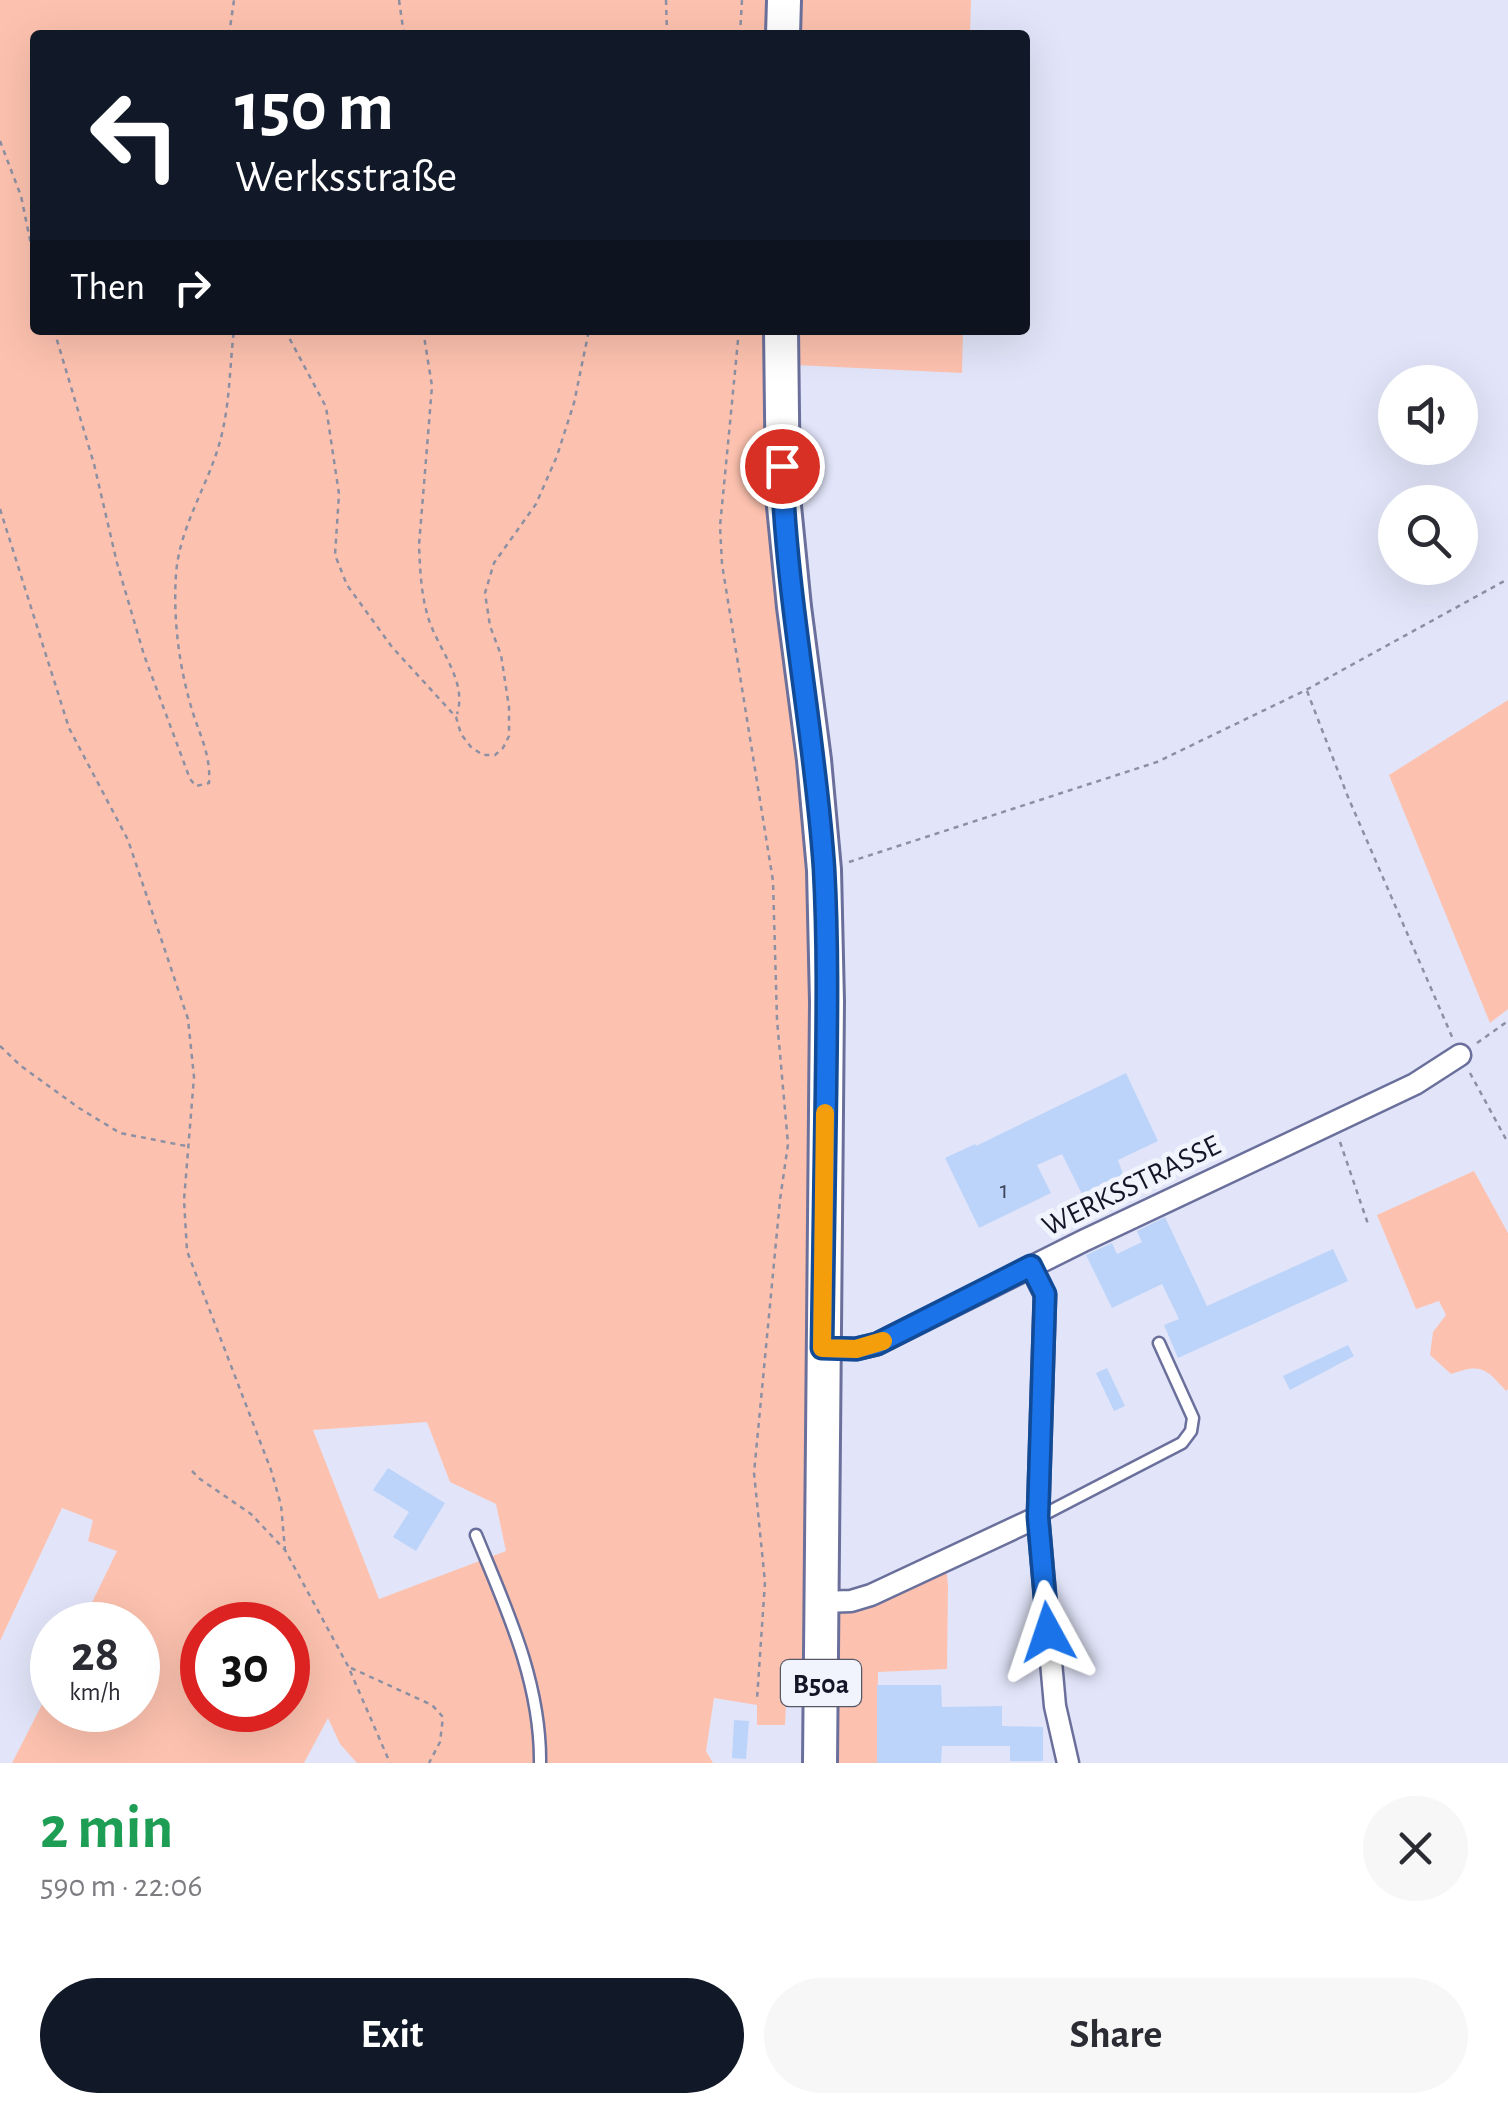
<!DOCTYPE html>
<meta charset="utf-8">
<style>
:root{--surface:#fff;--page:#f7f7f7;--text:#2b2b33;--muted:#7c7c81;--accent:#111827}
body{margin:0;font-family:"Alegreya Sans",sans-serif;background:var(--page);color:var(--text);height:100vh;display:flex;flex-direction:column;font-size:38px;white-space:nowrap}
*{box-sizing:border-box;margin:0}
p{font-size:32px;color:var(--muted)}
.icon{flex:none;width:55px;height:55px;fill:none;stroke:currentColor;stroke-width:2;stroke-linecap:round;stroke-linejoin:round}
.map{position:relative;height:1763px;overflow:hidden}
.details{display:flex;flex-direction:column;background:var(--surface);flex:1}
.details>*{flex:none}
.banner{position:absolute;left:30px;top:30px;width:1000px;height:305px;border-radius:10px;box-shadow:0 10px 40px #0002;background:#111827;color:#fff;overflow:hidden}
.tools{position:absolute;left:1378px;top:365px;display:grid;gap:20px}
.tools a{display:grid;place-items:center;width:100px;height:100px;border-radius:50%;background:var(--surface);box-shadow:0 10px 40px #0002;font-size:50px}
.speed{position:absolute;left:30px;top:1602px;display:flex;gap:20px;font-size:50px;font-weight:700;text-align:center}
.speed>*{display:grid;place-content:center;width:130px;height:130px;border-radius:50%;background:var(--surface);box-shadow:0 10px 40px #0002;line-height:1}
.speed small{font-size:25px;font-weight:400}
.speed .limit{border:15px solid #d22;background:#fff;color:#111}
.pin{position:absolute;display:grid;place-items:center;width:85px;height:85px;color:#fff;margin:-42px;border:5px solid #fff;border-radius:50%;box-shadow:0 2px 10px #0007}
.me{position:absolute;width:110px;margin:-55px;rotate:355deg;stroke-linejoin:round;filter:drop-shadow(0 0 8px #0008)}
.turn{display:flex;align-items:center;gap:35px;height:210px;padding:0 40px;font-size:45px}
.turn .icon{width:130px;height:130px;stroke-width:2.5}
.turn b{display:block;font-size:70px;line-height:85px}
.then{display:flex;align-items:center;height:95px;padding:0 40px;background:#0003;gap:20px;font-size:38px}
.round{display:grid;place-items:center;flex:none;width:105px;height:105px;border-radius:52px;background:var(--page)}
.head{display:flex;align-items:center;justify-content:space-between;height:170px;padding:0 40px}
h1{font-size:60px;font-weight:600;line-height:75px;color:#1e9e55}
.button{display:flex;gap:20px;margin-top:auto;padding:20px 40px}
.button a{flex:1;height:115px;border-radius:60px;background:var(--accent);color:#fff;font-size:40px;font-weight:600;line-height:115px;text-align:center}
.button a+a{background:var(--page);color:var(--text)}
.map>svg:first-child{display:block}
.green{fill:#fdc2af;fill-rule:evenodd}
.building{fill:#bcd4f9}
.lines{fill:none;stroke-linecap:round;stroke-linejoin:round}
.lane-casing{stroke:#6a709b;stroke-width:15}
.street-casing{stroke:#6a709b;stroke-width:25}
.primary-casing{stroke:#6a709b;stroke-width:38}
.path{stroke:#8d90a3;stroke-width:2.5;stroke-dasharray:5 5;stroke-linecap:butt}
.lane{stroke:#fff;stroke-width:10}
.street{stroke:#fff;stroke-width:20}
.primary{stroke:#fff;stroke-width:32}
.route-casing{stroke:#114b97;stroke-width:25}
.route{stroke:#1a73e8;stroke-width:18}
.slow{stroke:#f59e0b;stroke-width:18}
.labels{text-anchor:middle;stroke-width:10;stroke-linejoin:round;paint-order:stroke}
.number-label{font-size:25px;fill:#3e465c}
.shield{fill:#f1f3fd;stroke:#565867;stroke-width:2.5}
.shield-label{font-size:28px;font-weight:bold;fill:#141627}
.street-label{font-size:30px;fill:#141627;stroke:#f1f3fd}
</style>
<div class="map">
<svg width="1508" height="1763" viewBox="0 0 1508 1763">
<rect width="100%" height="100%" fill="#e2e5f9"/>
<path class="green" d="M 0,0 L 775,0 L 774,35 L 35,35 L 35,330 L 772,330 L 813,872 L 811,1601 L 871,1588 L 945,1551 L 948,1586 L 947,1669 L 878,1672 L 877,1763 L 805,1763 L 805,1701 L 786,1704 L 785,1725 L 757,1725 L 757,1705 L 714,1698 L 706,1751 L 713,1763 L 357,1763 L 340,1744 L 328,1718 L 304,1763 L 12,1763 L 52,1685 L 52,1710 L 138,1710 L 138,1625 L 81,1625 L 117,1551 L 88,1541 L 93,1520 L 62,1508 L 0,1641 ZM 427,1422 L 450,1482 L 496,1504 L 506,1551 L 379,1599 L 313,1430 ZM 202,1625 L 288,1625 L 288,1710 L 202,1710 Z
M 799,0 L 971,0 L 970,35 L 798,35 Z
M 795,330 L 963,330 L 962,373 L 795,365 Z
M 1508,700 L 1508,1009 L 1490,1023 L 1389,775 Z
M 1474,1171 L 1508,1233 L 1508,1389 L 1506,1391 C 1486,1368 1481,1363 1451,1374 L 1430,1355 L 1433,1332 L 1446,1315 L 1439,1301 L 1416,1309 L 1377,1215 Z"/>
<path class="building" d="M 1126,1073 L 1158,1141 L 1118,1160 L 1123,1174 L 1082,1194 L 1062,1154 L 1037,1165 L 1051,1193 L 979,1228 L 945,1158 L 975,1144 L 976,1146 Z
M 1165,1217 L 1207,1306 L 1333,1249 L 1348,1281 L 1178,1358 L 1164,1325 L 1179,1319 L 1162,1284 L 1112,1308 L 1086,1255 L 1112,1243 L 1117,1254 L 1142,1242 L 1137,1231 Z
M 1348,1345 L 1354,1356 L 1290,1390 L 1283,1376 Z
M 1107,1368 L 1125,1406 L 1114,1411 L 1096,1373 Z
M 388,1468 L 445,1503 L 416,1551 L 393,1537 L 409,1512 L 373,1490 Z
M 877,1685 L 941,1685 L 942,1707 L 1002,1706 L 1002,1726 L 1043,1727 L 1043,1761 L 1010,1761 L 1010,1746 L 942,1746 L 941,1763 L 877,1763 Z
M 734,1720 L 749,1721 L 746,1759 L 732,1758 Z"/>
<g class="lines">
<defs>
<path id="lane" d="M 1039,1517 L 1182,1443 L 1191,1431 L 1193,1418 L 1159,1343
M 476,1535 C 506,1608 541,1682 540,1763"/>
<path id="street" d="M 1031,1267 L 1045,1295 L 1038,1517 L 1055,1706 L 1068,1763
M 822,1348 L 856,1349 L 877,1344 L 1083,1241 L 1415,1084 L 1460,1055
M 822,1602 L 851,1601 L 871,1595 L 1038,1517"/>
<path id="primary" d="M 783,35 L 784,0
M 781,330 L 783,496 L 794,607 L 814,760 L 824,870 L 827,1002 L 820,1763"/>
</defs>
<use href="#lane" class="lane-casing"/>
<use href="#street" class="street-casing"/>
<use href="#primary" class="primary-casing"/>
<path class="path" d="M 399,0 L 404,35
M 666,0 L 667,35
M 229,35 L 234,0
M 740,35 L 742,0
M 0,141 L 21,196 L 35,264
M 54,330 L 94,464 L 117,563 L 144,655 L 190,779 L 196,786 L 209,783 C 211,755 200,736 192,710 C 179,666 173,620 176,574 C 180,522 213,479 223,429 C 230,397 230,362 234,330
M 285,330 L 326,407 L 339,494 L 335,555 L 347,585 L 392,647 L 456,717 L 461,734 L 471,747 L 483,755 L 495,755 L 503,748 L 509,736 L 509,707 L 501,655 L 490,626 L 485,593 L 494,563 L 536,504 L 557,456 L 574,403 L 589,330
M 423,330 L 432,386 L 419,545 C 420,569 421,594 428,617 C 437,648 468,681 457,714
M 739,330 L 720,526 L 722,564 L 773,881 L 777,1020 L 788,1144 L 780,1200 L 754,1473 L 765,1582 L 757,1699
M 0,509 L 69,728 L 128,840 L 188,1019 L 194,1077 L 184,1200 L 187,1251 L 271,1470 L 281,1505 L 285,1550
M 1307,691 L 1348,797 L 1453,1039
M 849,862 L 1157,762 L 1306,690 L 1508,579
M 1477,1043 L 1508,1021
M 0,1046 L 21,1066 L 79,1108 L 120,1133 L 186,1146
M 1470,1073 L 1508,1143
M 1340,1142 L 1369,1227
M 192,1471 L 200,1479 L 251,1514 L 285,1550 L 348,1666 L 390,1763
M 351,1668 L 432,1705 L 443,1717 L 440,1742 L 429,1763"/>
<use href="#lane" class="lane"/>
<use href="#street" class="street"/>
<use href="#primary" class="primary"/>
</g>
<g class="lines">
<defs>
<path id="route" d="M 782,466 C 786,600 815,733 824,868 C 828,941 827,1015 826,1089 C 825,1175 823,1262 822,1348 L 856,1349 L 877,1344 L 1031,1266 L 1045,1294 L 1038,1517 L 1048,1632"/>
</defs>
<use href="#route" class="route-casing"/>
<use href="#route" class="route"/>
<path class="slow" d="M 825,1113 L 822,1348 L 856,1349 L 883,1341"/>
</g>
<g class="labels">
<g class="number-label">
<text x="1004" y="1198">1</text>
</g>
<rect class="shield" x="781" y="1660" width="80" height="46" rx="8"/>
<g class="shield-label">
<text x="821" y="1693">B50a</text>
</g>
<g class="street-label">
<text transform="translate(1131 1185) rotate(-26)" y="10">WERKSSTRASSE</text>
</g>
</g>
</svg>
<div class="tools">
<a><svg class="icon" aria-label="sound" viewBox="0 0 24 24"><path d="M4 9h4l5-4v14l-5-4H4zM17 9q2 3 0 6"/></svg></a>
<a><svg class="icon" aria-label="search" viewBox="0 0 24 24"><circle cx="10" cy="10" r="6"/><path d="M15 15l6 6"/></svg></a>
</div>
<div class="speed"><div>28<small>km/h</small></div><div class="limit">30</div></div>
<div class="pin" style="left:782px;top:466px;background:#d93025"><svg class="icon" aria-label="arrive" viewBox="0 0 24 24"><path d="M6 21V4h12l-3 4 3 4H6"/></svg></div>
<svg class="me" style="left:1048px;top:1632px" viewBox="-20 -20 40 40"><path d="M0-17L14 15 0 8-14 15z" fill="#1a73e8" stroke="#fff" stroke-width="4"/></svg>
<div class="banner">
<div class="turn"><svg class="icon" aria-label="left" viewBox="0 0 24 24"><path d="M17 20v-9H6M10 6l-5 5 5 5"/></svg><div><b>150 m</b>Werksstraße</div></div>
<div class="then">Then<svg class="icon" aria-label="right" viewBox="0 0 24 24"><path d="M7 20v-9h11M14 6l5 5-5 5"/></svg></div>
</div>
</div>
<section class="details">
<div class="head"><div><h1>2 min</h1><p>590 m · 22:06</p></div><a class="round"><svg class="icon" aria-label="close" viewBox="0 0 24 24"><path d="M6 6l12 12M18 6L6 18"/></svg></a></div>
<div class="button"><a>Exit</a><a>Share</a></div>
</section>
